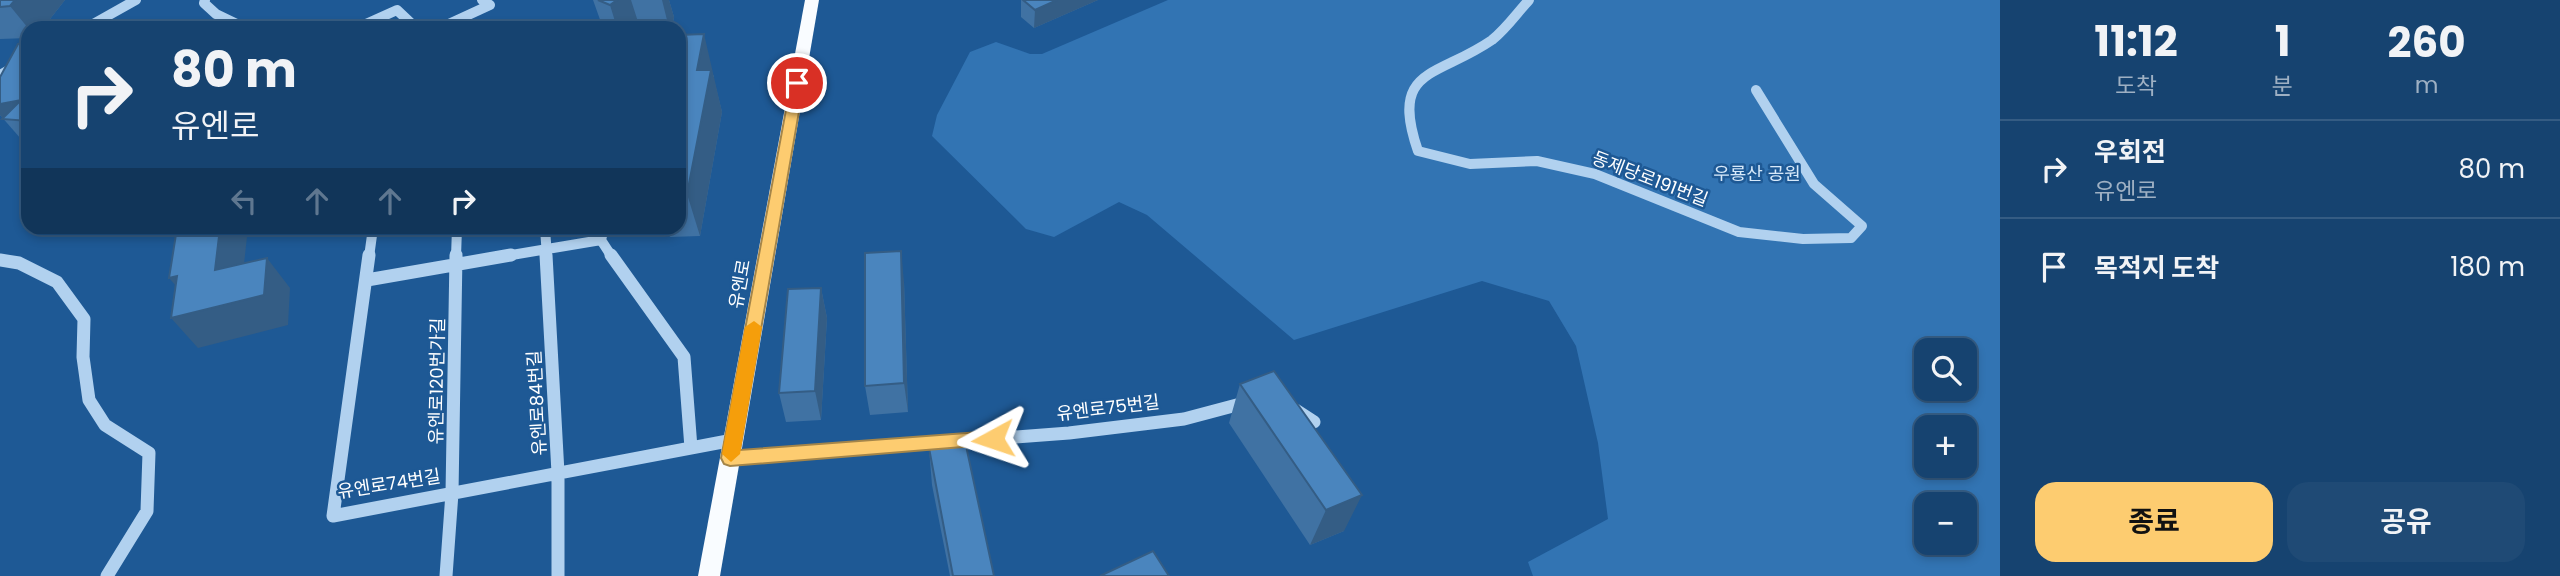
<!DOCTYPE html>
<html lang="ko">
<meta charset="utf-8">
<style>
:root{--surface:#164370;--page:#1f4a75;--text:#f1f3f6;--muted:#9eb0c3;--line:#355c83;--accent:#fdcc70}
body{margin:0;font-family:Poppins,"Noto Sans KR",sans-serif;background:var(--page);color:var(--text);height:100vh;display:flex;flex-direction:column;font-size:26px;white-space:nowrap}
*{box-sizing:border-box;margin:0}
p{font-size:23px;color:var(--muted)}
.icon{flex:none;width:38px;height:38px;fill:none;stroke:currentColor;stroke-width:2;stroke-linecap:round;stroke-linejoin:round}
.map{position:relative;flex:1;overflow:hidden}
.panel{display:flex;flex-direction:column;background:var(--surface);width:560px}
.panel>*{flex:none}
.guide{position:absolute;left:21px;top:21px;width:665px;height:214px;border-radius:21px;box-shadow:0 4px 10px #0003,0 0 0 2px var(--line);background:#164370;color:var(--text);overflow:hidden}
.tools{position:absolute;left:1914px;top:338px;display:grid;gap:14px}
.tools a{display:grid;place-items:center;width:63px;height:63px;border-radius:14px;background:var(--surface);box-shadow:0 4px 10px #0003,0 0 0 2px var(--line);font-size:35px}
.pin{position:absolute;display:grid;place-items:center;width:60px;height:60px;color:#fff;margin:-30px;border:4px solid #fff;border-radius:50%;box-shadow:0 2px 7px #0007}
.me{position:absolute;width:77px;margin:-38px;rotate:265deg;stroke-linejoin:round;filter:drop-shadow(0 0 5px #0008)}
.turn{display:flex;align-items:center;gap:24px;height:147px;padding:0 35px;font-size:32px}
.turn .icon{width:91px;height:91px;stroke-width:2.5}
.turn b{display:block;font-size:49px;line-height:60px}
.lanes{display:flex;align-items:center;height:66px;padding:0 35px;background:#0003;justify-content:center;gap:35px;direction:ltr}
.lanes .off{opacity:.35}
.eta{display:flex;justify-content:space-evenly;align-items:center;height:119px;text-align:center}
.eta b{font-size:42px;font-weight:700;line-height:49px}
.action{display:flex;gap:14px;margin-top:auto;padding:14px 35px}
.action a{flex:1;height:80px;border-radius:21px;background:var(--accent);color:#111;font-size:28px;font-weight:700;line-height:80px;text-align:center}
.action a+a{background:var(--page);color:var(--text)}
ul{padding:0;list-style:none}
li{display:flex;align-items:center;gap:21px;height:98px;padding:0 35px;border-top:2px solid var(--line)}
li div{flex:1}
li b{display:block;font-size:26px}
li em{font-style:normal}
main{display:flex;flex:1;min-height:0}
.map>svg:first-child{display:block}
.green{fill:#3274b3;fill-rule:evenodd}
.lines{fill:none;stroke-linecap:round;stroke-linejoin:round}
.minor-far1{stroke:#b1d1ef;stroke-width:10}
.minor{stroke:#b1d1ef;stroke-width:13}
.major{fill:#f9fcff;fill-rule:evenodd}
.wall{fill:#4072a3}
.shaded-wall{fill:#345d85}
.building{fill:#4a85be;stroke:#345d85;stroke-width:2}
.route{fill:#fdcc70;stroke:#a48549;stroke-width:2}
.slow{fill:#f59e0b}
.labels{text-anchor:middle;stroke-width:5;stroke-linejoin:round;paint-order:stroke}
.park-label{font-size:18px;fill:#d7e9fa;stroke:#1e5995}
.street-label{font-size:18px;fill:#fff;stroke:#1e5995}
</style>
<main>
<div class="map">
<svg width="2000" height="576" viewBox="0 0 2000 576">
<rect width="100%" height="100%" fill="#1e5995"/>
<path class="green" d="M 1168,0 L 2000,0 L 2000,576 L 1533,576 L 1528,562 L 1608,519 L 1598,443 L 1576,346 L 1549,301 L 1482,281 L 1294,340 L 1147,215 L 1119,202 L 1054,237 L 1026,229 L 932,136 L 937,115 L 970,52 L 996,42 L 1030,54 L 1042,54 ZM 1927,350 L 1965,350 L 1965,388 L 1927,388 ZM 1927,427 L 1965,427 L 1965,466 L 1927,466 ZM 1927,504 L 1965,504 L 1965,542 L 1927,542 Z"/>
<g class="lines">
<path class="minor-far1" d="M 205,0 L 204,3 L 216,14 L 245,28
M 1529,0 C 1517,13 1506,29 1492,40 C 1437,78 1389,67 1418,151 L 1470,164 L 1537,161 L 1595,174 L 1739,232 L 1803,239 L 1851,238 L 1862,226 L 1814,184 L 1756,90
M 86,28 L 136,0
M 357,28 L 397,10 L 416,28
M 440,28 L 490,5 L 482,0
M 0,75 L 28,59
M 545,228 L 547,257
M 604,228 L 601,240 L 612,257
M 369,257 L 373,228
M 456,257 L 457,228
M 500,257 L 601,240"/>
<path class="minor" d="M 369,255 L 333,516 L 733,440
M 546,255 L 558,473 L 558,576
M 611,255 L 684,357 L 691,448
M 0,260 L 19,263 L 57,282 L 84,319 L 83,357 L 89,400 L 105,425 L 149,453 L 147,511 L 107,576
M 367,280 L 511,255
M 1294,409 L 1314,422
M 730,458 L 1069,433 L 1184,419 L 1248,402
M 446,576 L 452,493 L 456,255"/>
<path class="major" d="M 805,0 L 819,0 L 720,576 L 698,576 Z"/>
</g>
<path class="wall" d="M 0,0 L 65,0 L 43,28 L 28,28 L 28,38 L 0,39 Z
M 593,0 L 669,0 L 674,17 L 672,28 L 603,28 Z
M 1021,0 L 1098,0 L 1034,28 L 1021,17 Z
M 679,37 L 714,76 L 714,80 L 722,112 L 700,236 L 670,237 L 666,228 L 679,228 Z
M 28,42 L 28,147 L 0,115 L 0,77 Z
M 904,282 L 908,412 L 870,415 L 865,386 Z
M 821,288 L 827,318 L 821,420 L 786,422 L 779,393 Z
M 1240,384 L 1344,531 L 1310,545 L 1229,423 Z
M 929,448 L 994,576 L 950,576 L 932,485 Z"/>
<path class="shaded-wall" d="M 15,0 L 65,0 L 43,28 L 28,28 L 10,6 Z
M 617,0 L 631,0 L 640,28 L 617,28 L 610,5 Z
M 662,0 L 669,0 L 674,17 L 672,28 L 669,28 Z
M 1057,0 L 1098,0 L 1034,28 L 1035,10 Z
M 704,34 L 722,112 L 700,236 L 687,194 L 697,70 Z
M 21,100 L 3,119 L 0,115 L 0,104 Z
M 220,228 L 248,228 L 240,300 L 215,270 Z
M 901,251 L 904,282 L 908,412 L 904,383 Z
M 267,258 L 290,288 L 288,325 L 198,348 L 171,318 Z
M 177,276 L 196,309 L 169,278 Z
M 821,288 L 827,318 L 821,420 L 815,391 Z
M 1362,495 L 1344,531 L 1310,545 L 1326,510 Z"/>
<path class="building" d="M 0,0 L 15,0 L 10,6 L 0,7 Z
M 598,0 L 617,0 L 610,5 Z
M 1023,0 L 1057,0 L 1035,10 Z
M 704,34 L 697,70 L 711,70 L 687,194 L 679,195 L 679,35 Z
M 28,42 L 28,121 L 2,119 L 21,100 L 0,104 L 0,77 L 18,44 Z
M 177,228 L 220,228 L 215,270 L 267,258 L 264,295 L 171,318 L 177,276 L 169,278 Z
M 901,251 L 904,383 L 865,386 L 865,253 Z
M 821,288 L 815,391 L 779,393 L 788,289 Z
M 1274,371 L 1362,495 L 1326,510 L 1240,384 Z
M 965,441 L 994,576 L 953,576 L 929,448 Z
M 1153,551 L 1169,576 L 1100,576 Z"/>
<path class="route" d="M 797,78 L 804,83 L 740,450 L 993,431 L 1002,439 L 999,444 L 730,466 L 724,464 L 721,458 L 791,83 Z"/>
<path class="slow" d="M 754,321 L 762,327 L 740,454 L 731,462 L 722,454 L 745,327 Z"/>
<g class="labels">
<g class="park-label">
<text x="1757" y="180">우룡산 공원</text>
</g>
<g class="street-label">
<text transform="translate(1650 179) rotate(21)" y="6">동제당로191번길</text>
<text transform="translate(740 284) rotate(-80)" y="6">유엔로</text>
<text transform="translate(437 381) rotate(-89)" y="6">유엔로120번가길</text>
<text transform="translate(537 403) rotate(-93)" y="6">유엔로84번길</text>
<text transform="translate(1108 408) rotate(-7)" y="6">유엔로75번길</text>
<text transform="translate(389 484) rotate(-9)" y="6">유엔로74번길</text>
</g>
</g>
</svg>
<div class="tools">
<a><svg class="icon" aria-label="search" viewBox="0 0 24 24"><circle cx="10" cy="10" r="6"/><path d="M15 15l6 6"/></svg></a>
<a>+</a>
<a>−</a>
</div>
<div class="pin" style="left:797px;top:83px;background:#d93025"><svg class="icon" aria-label="arrive" viewBox="0 0 24 24"><path d="M6 21V4h12l-3 4 3 4H6"/></svg></div>
<svg class="me" style="left:993px;top:439px" viewBox="-20 -20 40 40"><path d="M0-17L14 15 0 8-14 15z" fill="#fdcc70" stroke="#fff" stroke-width="4"/></svg>
<div class="guide">
<div class="turn"><svg class="icon" aria-label="right" viewBox="0 0 24 24"><path d="M7 20v-9h11M14 6l5 5-5 5"/></svg><div><b>80 m</b>유엔로</div></div>
<div class="lanes"><svg class="icon off" aria-label="left" viewBox="0 0 24 24"><path d="M17 20v-9H6M10 6l-5 5 5 5"/></svg><svg class="icon off" aria-label="ahead" viewBox="0 0 24 24"><path d="M12 20V5M6 11l6-6 6 6"/></svg><svg class="icon off" aria-label="ahead" viewBox="0 0 24 24"><path d="M12 20V5M6 11l6-6 6 6"/></svg><svg class="icon" aria-label="right" viewBox="0 0 24 24"><path d="M7 20v-9h11M14 6l5 5-5 5"/></svg></div>
</div>
</div>
<section class="panel">
<div class="eta">
<div><b>11:12</b><p>도착</p></div>
<div><b>1</b><p>분</p></div>
<div><b>260</b><p>m</p></div>
</div>
<ul>
<li><svg class="icon" aria-label="right" viewBox="0 0 24 24"><path d="M7 20v-9h11M14 6l5 5-5 5"/></svg><div><b>우회전</b><p>유엔로</p></div><em>80 m</em></li>
<li><svg class="icon" aria-label="arrive" viewBox="0 0 24 24"><path d="M6 21V4h12l-3 4 3 4H6"/></svg><div><b>목적지 도착</b></div><em>180 m</em></li>
</ul>
<div class="action"><a>종료</a><a>공유</a></div>
</section>
</main>
